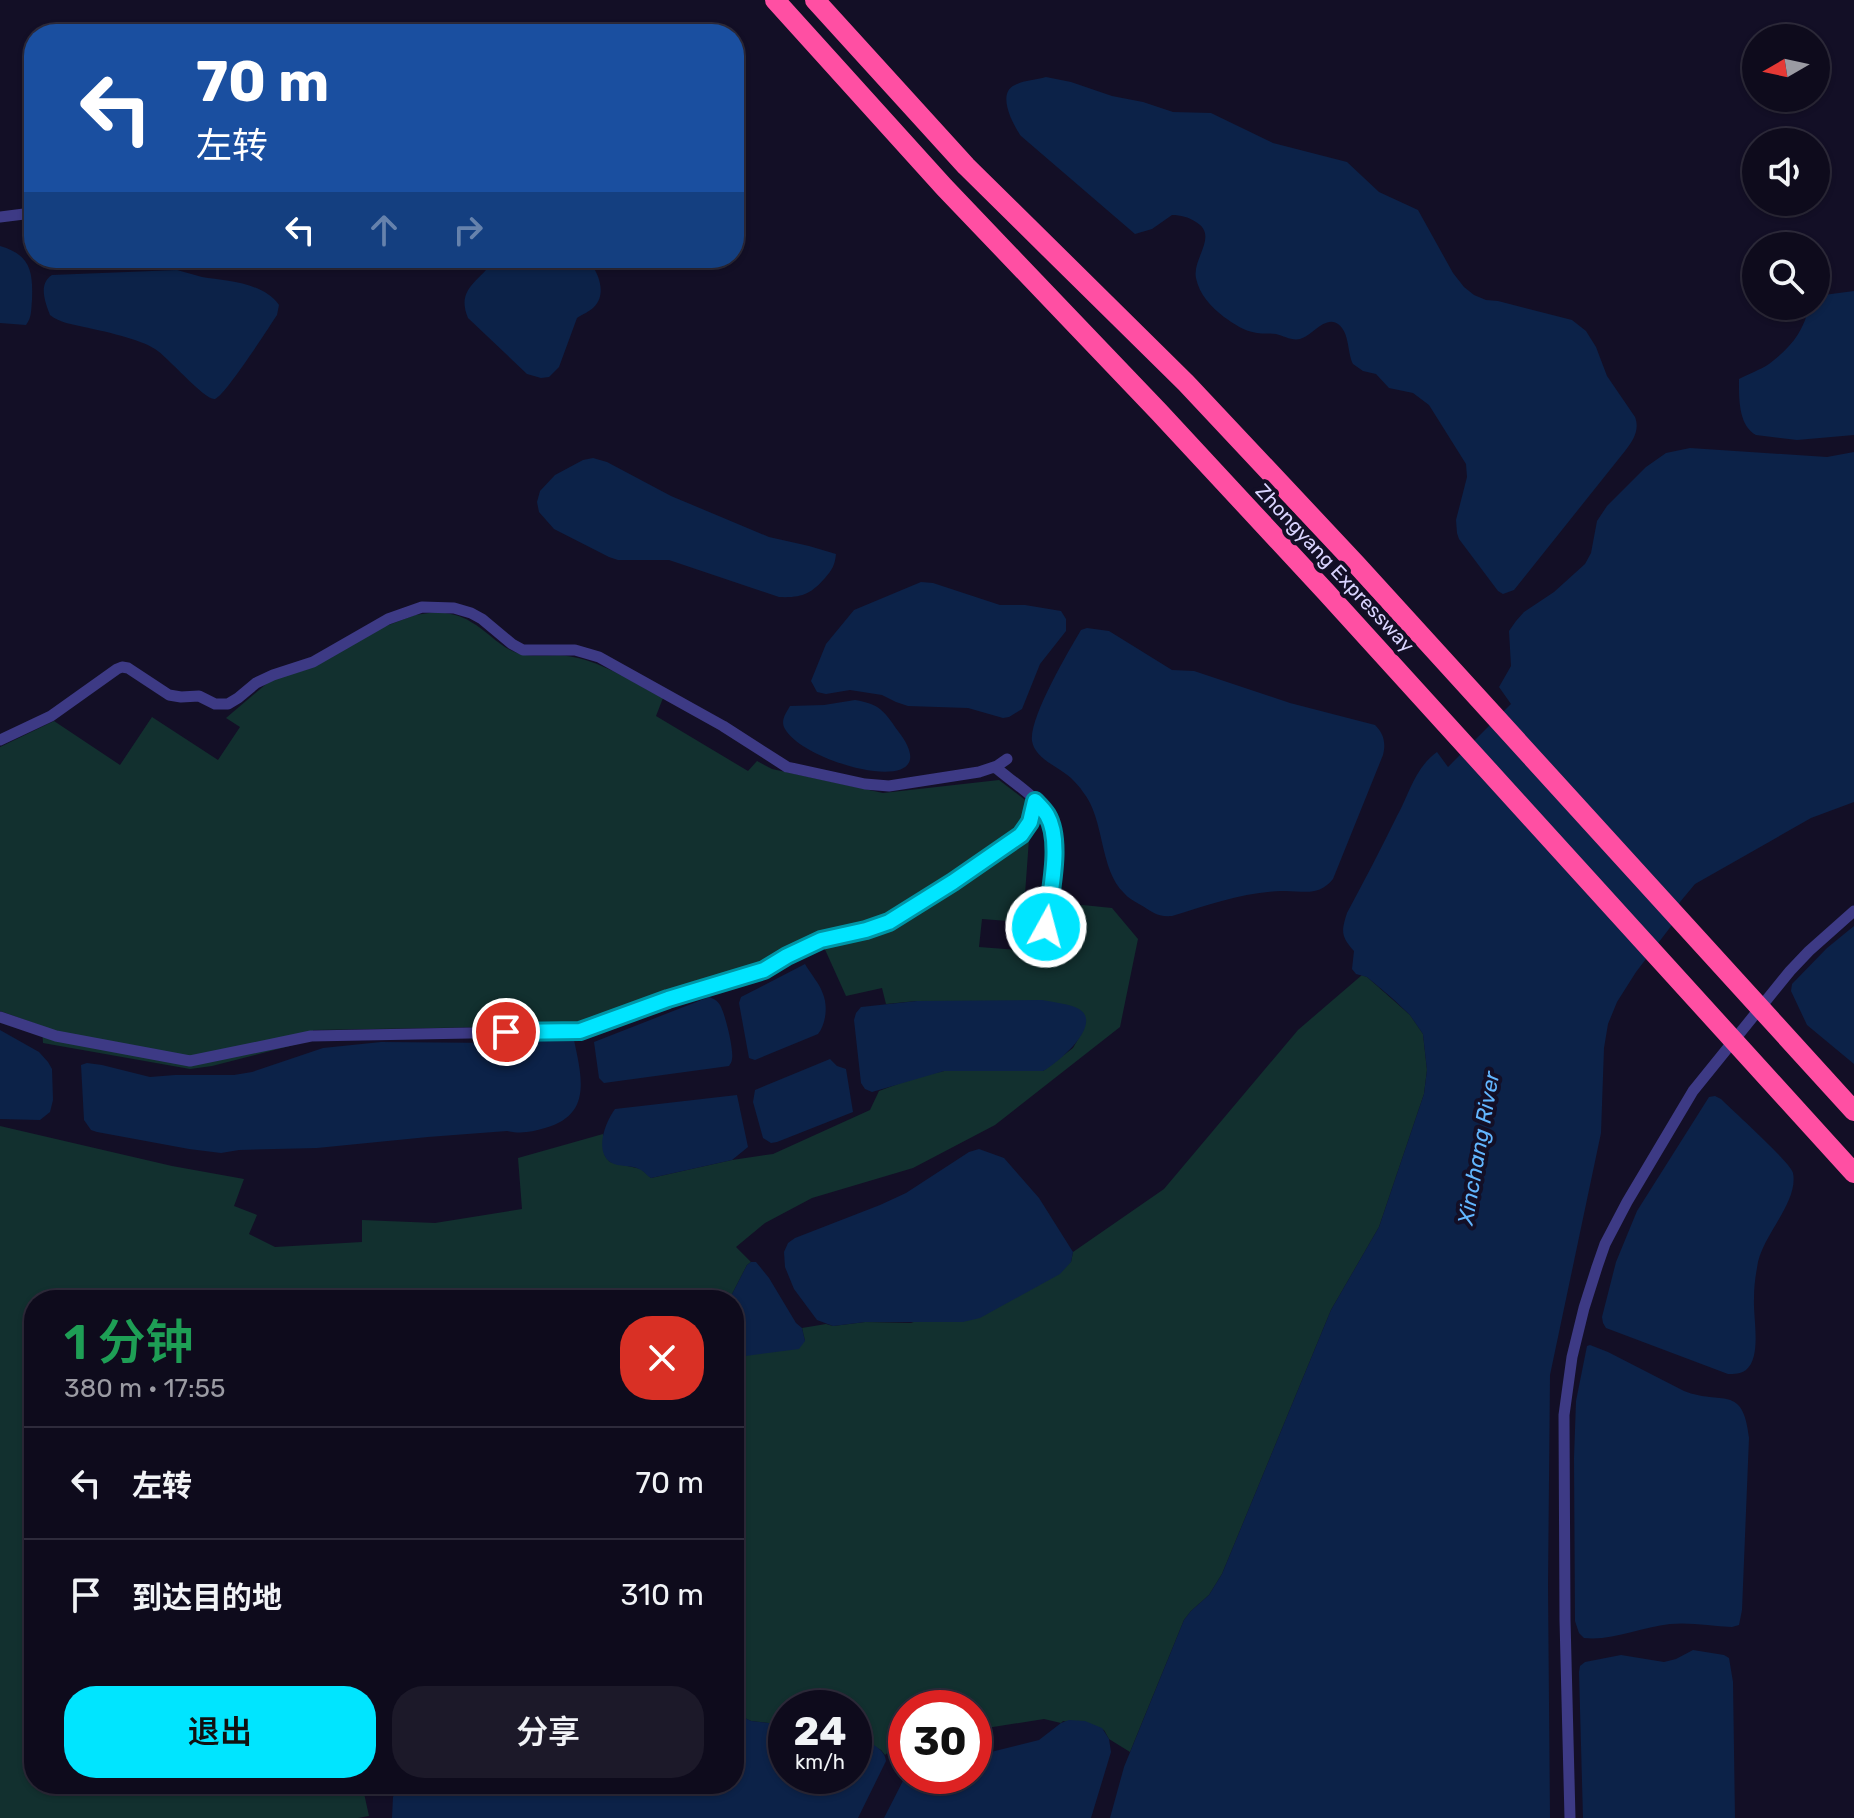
<!DOCTYPE html>
<html lang="zh">
<meta charset="utf-8">
<style>
:root{--surface:#0e0b1c;--page:#1c1929;--text:#f1f3f6;--muted:#9b9ba3;--line:#2e2b3b;--accent:#00e5ff}
body{margin:0;font-family:Rubik,"Noto Sans SC",sans-serif;background:var(--page);color:var(--text);height:100vh;display:flex;flex-direction:column;font-size:30px;white-space:nowrap}
*{box-sizing:border-box;margin:0}
p{font-size:26px;color:var(--muted)}
.icon{flex:none;width:44px;height:44px;fill:none;stroke:currentColor;stroke-width:2;stroke-linecap:round;stroke-linejoin:round}
.map{position:relative;flex:1;overflow:hidden}
.panel{position:absolute;left:24px;top:1290px;width:720px;height:504px;display:flex;flex-direction:column;background:var(--surface);border-radius:32px;box-shadow:0 2px 6px #0004,0 0 0 2px var(--line)}
.panel>*{flex:none}
.top-card{position:absolute;left:24px;top:24px;width:720px;height:244px;border-radius:32px;box-shadow:0 2px 6px #0004,0 0 0 2px var(--line);background:#1a4fa0;color:#fff;overflow:hidden}
.needle{width:52px;rotate:261deg}
.fabs{position:absolute;left:1742px;top:24px;display:grid;gap:16px}
.fabs a{display:grid;place-items:center;width:88px;height:88px;border-radius:50%;background:var(--surface);box-shadow:0 2px 6px #0004,0 0 0 2px var(--line);font-size:40px}
.speed{position:absolute;left:768px;top:1690px;display:flex;gap:16px;font-size:40px;font-weight:700;text-align:center}
.speed>*{display:grid;place-content:center;width:104px;height:104px;border-radius:50%;background:var(--surface);box-shadow:0 2px 6px #0004,0 0 0 2px var(--line);line-height:1}
.speed small{font-size:20px;font-weight:400}
.speed .limit{border:12px solid #d22;background:#fff;color:#111}
.pin{position:absolute;display:grid;place-items:center;width:68px;height:68px;color:#fff;margin:-34px;border:4px solid #fff;border-radius:50%;box-shadow:0 2px 8px #0007}
.me{position:absolute;width:88px;margin:-44px;rotate:7deg;stroke-linejoin:round;filter:drop-shadow(0 0 6px #0008)}
.turn{display:flex;align-items:center;gap:28px;height:168px;padding:0 40px;font-size:36px}
.turn .icon{width:104px;height:104px;stroke-width:2.5}
.turn b{display:block;font-size:56px;line-height:68px}
.lanes{display:flex;align-items:center;height:76px;padding:0 40px;background:#0003;justify-content:center;gap:40px;direction:ltr}
.lanes .off{opacity:.35}
.round{display:grid;place-items:center;flex:none;width:84px;height:84px;border-radius:32px;background:var(--page)}
.summary{display:flex;align-items:center;justify-content:space-between;height:136px;padding:0 40px}
h1{font-size:48px;font-weight:600;line-height:60px;color:#1e9e55}
.action{display:flex;gap:16px;margin-top:auto;padding:16px 40px}
.action a{flex:1;height:92px;border-radius:32px;background:var(--accent);color:#111;font-size:32px;font-weight:600;line-height:92px;text-align:center}
.action a+a{background:var(--page);color:var(--text)}
ul{padding:0;list-style:none}
li{display:flex;align-items:center;gap:24px;height:112px;padding:0 40px;border-top:2px solid var(--line)}
li div{flex:1}
li b{display:block;font-size:30px}
li em{font-style:normal}
.map>svg:first-child{display:block}
.green{fill:#12302f}
.water{fill:#0c2248}
.lines{fill:none;stroke-linecap:round;stroke-linejoin:round}
.minor{stroke:#3d3a85;stroke-width:11}
.motorway{stroke:#ff4fa3;stroke-width:20}
.route-casing{stroke:#0095a6;stroke-width:20}
.route{stroke:#00e5ff;stroke-width:14}
.labels{text-anchor:middle;stroke-width:8;stroke-linejoin:round;paint-order:stroke}
.street-label{font-size:20px;fill:#d9d4ff;stroke:#130f26}
.water-label{font-size:22px;font-style:italic;fill:#62b6ff;stroke:#130f26}
</style>
<div class="map">
<svg width="1854" height="1818" viewBox="0 0 1854 1818">
<rect width="100%" height="100%" fill="#130f26"/>
<path class="green" d="M 436,612 C 448,613 461,615 471,622 C 487,631 500,647 517,653 C 534,659 555,653 573,657 C 605,663 634,683 663,698 L 656,716 L 748,771 L 757,761 L 772,769 L 883,793 L 999,780 L 1028,802 L 1030,825 L 1023,922 L 982,919 L 979,947 L 1059,953 L 1063,903 L 1112,908 L 1138,939 L 1120,1027 L 995,1125 L 913,1168 L 812,1198 L 765,1223 L 736,1247 L 751,1262 L 747,1265 L 729,1300 L 34,1300 L 34,1784 L 362,1784 L 369,1816 L 358,1818 L 0,1818 L 0,1126 L 172,1166 L 244,1179 L 234,1206 L 257,1215 L 249,1234 L 275,1247 L 362,1242 L 362,1220 L 435,1223 L 522,1209 L 518,1158 L 603,1134 L 605,1156 L 610,1162 L 641,1169 L 651,1178 L 732,1160 L 773,1154 L 870,1110 L 879,1091 L 914,1078 L 944,1071 L 1043,1071 L 1073,1048 L 1084,1029 L 917,1001 L 886,1004 L 882,988 L 846,996 L 818,934 L 726,978 L 580,1024 L 563,1026 L 313,1030 L 313,1040 L 212,1066 L 190,1069 L 43,1043 L 42,1026 L 0,1011 L 0,747 L 54,721 L 120,765 L 152,717 L 218,760 L 240,727 L 226,718 L 272,679 L 308,669 L 370,632 L 415,615 Z
M 1362,975 L 1367,977 L 1410,1015 L 1423,1034 L 1427,1070 L 1424,1094 L 1379,1227 L 1331,1310 L 1222,1574 L 1209,1595 L 1191,1611 L 1184,1620 L 1130,1752 L 1109,1739 L 1104,1730 L 1063,1721 L 1061,1723 L 1044,1719 L 974,1730 L 974,1708 L 906,1708 L 906,1741 L 900,1742 L 885,1755 L 881,1750 L 854,1735 L 854,1708 L 786,1708 L 786,1725 L 751,1721 L 734,1713 L 734,1355 L 738,1357 L 805,1341 L 802,1328 L 826,1324 L 833,1326 L 865,1322 L 911,1323 L 1071,1262 L 1073,1252 L 1164,1189 L 1298,1030 Z"/>
<path class="water" d="M 1046,77 L 1071,82 L 1112,96 L 1143,102 L 1173,112 L 1211,113 L 1273,143 L 1347,162 L 1379,192 L 1418,210 L 1453,273 L 1464,287 L 1474,295 L 1486,300 L 1498,301 L 1572,320 L 1586,331 L 1596,347 L 1607,376 L 1635,417 C 1640,430 1633,441 1625,451 L 1514,590 L 1503,594 L 1498,591 L 1459,539 L 1457,533 L 1456,520 L 1467,477 L 1466,464 L 1429,405 L 1413,393 L 1389,388 L 1376,374 L 1363,371 L 1353,364 C 1347,352 1350,333 1338,324 C 1325,315 1312,336 1300,339 C 1292,341 1284,336 1276,334 C 1270,333 1263,334 1257,333 C 1244,331 1234,324 1224,317 C 1211,307 1199,294 1196,278 C 1192,258 1219,236 1196,222 C 1188,217 1181,215 1172,215 L 1152,229 L 1135,234 L 1021,136 C 1013,125 996,93 1015,85 C 1024,80 1036,80 1046,77 Z
M 0,246 C 31,255 33,272 32,300 C 31,310 32,317 26,325 L 0,323 Z
M 495,258 L 559,258 L 591,264 C 600,276 606,295 594,307 C 589,312 583,314 577,318 L 559,367 L 549,377 L 541,378 L 527,374 L 468,318 C 455,287 482,281 495,258 Z
M 177,270 C 185,272 194,275 202,277 C 226,281 263,282 279,305 L 277,315 C 269,327 225,396 215,399 C 205,401 167,356 155,349 C 140,339 103,331 84,327 C 72,324 60,323 50,315 C 45,302 38,284 52,275 Z
M 1854,291 L 1854,435 L 1797,440 L 1756,435 C 1738,425 1739,397 1739,379 C 1748,374 1760,370 1769,364 C 1790,348 1804,332 1809,306 L 1816,306 L 1816,296 Z
M 1690,448 L 1827,457 L 1854,452 L 1854,802 L 1811,818 L 1695,884 L 1680,902 L 1672,925 L 1636,972 L 1617,1002 L 1608,1024 L 1604,1048 L 1601,1133 L 1550,1375 L 1548,1586 L 1550,1818 L 1110,1818 L 1124,1767 L 1184,1620 L 1191,1611 L 1209,1595 L 1222,1574 L 1331,1310 L 1379,1227 L 1424,1094 L 1427,1070 L 1423,1034 L 1410,1015 L 1392,998 L 1367,977 L 1356,974 L 1352,969 L 1354,951 C 1341,936 1341,932 1347,913 C 1364,881 1381,849 1397,816 C 1410,793 1414,769 1437,752 L 1448,767 L 1511,704 L 1499,687 L 1511,666 L 1509,631 L 1516,621 L 1524,612 L 1554,592 L 1585,564 L 1591,553 L 1597,521 L 1607,506 L 1646,467 L 1666,453 Z
M 593,458 L 607,462 L 671,496 L 769,537 L 809,546 L 836,554 C 835,565 832,570 825,578 C 811,594 802,598 779,597 L 669,560 L 618,560 L 609,557 L 554,529 L 539,512 L 537,502 L 540,491 L 555,475 L 583,460 Z
M 921,582 L 933,583 L 1000,605 L 1025,605 L 1061,611 L 1066,619 L 1066,631 L 1040,664 L 1022,709 L 1009,717 L 1003,718 L 968,708 L 908,706 L 896,702 L 882,695 L 850,690 L 826,694 L 817,692 L 811,681 L 826,644 L 854,610 Z
M 1087,628 L 1109,631 L 1172,670 L 1194,671 L 1290,703 L 1375,725 C 1384,734 1386,743 1383,755 L 1333,879 C 1317,898 1303,890 1281,891 C 1244,892 1208,905 1172,916 C 1156,917 1153,912 1139,904 C 1134,901 1128,898 1124,893 C 1099,869 1105,819 1083,792 C 1080,787 1075,782 1071,778 C 1059,767 1035,759 1032,741 C 1029,718 1068,652 1081,630 Z
M 855,700 C 880,704 884,711 898,731 C 953,802 806,766 785,729 C 780,721 786,713 790,706 L 824,705 Z
M 1854,926 L 1854,1064 L 1807,1025 L 1791,991 L 1792,984 L 1827,948 Z
M 805,964 C 810,973 820,984 823,994 C 828,1006 826,1024 818,1034 L 755,1060 L 749,1058 L 739,1003 L 741,997 Z
M 709,997 C 714,999 717,1000 720,1005 C 725,1013 734,1050 732,1059 C 732,1062 730,1064 729,1066 L 604,1083 L 599,1078 L 594,1042 Z
M 1042,1000 C 1052,1002 1071,1004 1079,1009 C 1104,1024 1057,1064 1043,1071 L 944,1071 L 872,1092 L 865,1089 L 861,1083 L 854,1020 L 856,1013 L 861,1007 L 917,1001 Z
M 0,1030 L 39,1052 L 48,1062 L 52,1069 L 53,1100 L 50,1112 L 40,1120 L 0,1119 Z
M 565,1037 L 574,1040 C 582,1078 592,1115 545,1128 C 532,1132 521,1134 507,1131 L 428,1137 L 317,1148 L 239,1150 L 221,1153 L 189,1149 L 97,1132 L 91,1130 L 84,1120 L 81,1065 L 87,1063 L 102,1065 L 150,1077 L 175,1075 L 234,1075 L 252,1072 L 323,1048 L 381,1042 L 499,1043 Z
M 830,1059 L 837,1066 L 846,1069 L 853,1112 L 777,1142 L 771,1143 L 763,1138 L 753,1102 L 755,1090 Z
M 737,1095 L 748,1147 L 732,1160 L 651,1178 C 647,1176 645,1172 641,1170 C 632,1164 619,1168 610,1162 C 594,1150 606,1121 615,1109 Z
M 1715,1096 L 1721,1099 C 1732,1110 1791,1163 1793,1173 C 1799,1203 1760,1237 1757,1268 C 1755,1278 1754,1289 1754,1299 C 1753,1318 1762,1357 1746,1370 C 1741,1374 1734,1374 1728,1374 L 1606,1328 L 1603,1323 L 1602,1317 L 1616,1262 L 1637,1211 L 1709,1097 Z
M 979,1149 L 1004,1158 L 1039,1198 L 1073,1252 L 1071,1262 L 1060,1274 L 980,1318 L 963,1322 L 865,1322 L 833,1326 L 817,1320 L 794,1289 L 785,1267 L 784,1252 L 788,1243 L 795,1238 L 880,1205 L 906,1193 L 969,1152 Z
M 751,1262 L 756,1262 L 769,1278 L 796,1323 L 802,1328 L 805,1341 L 799,1349 L 738,1357 L 734,1355 L 734,1300 L 729,1300 L 747,1265 Z
M 1590,1345 L 1608,1352 L 1684,1391 C 1722,1406 1743,1383 1749,1438 L 1742,1610 L 1739,1625 L 1732,1627 C 1712,1626 1690,1622 1670,1624 C 1641,1627 1613,1641 1584,1638 L 1579,1633 L 1575,1621 L 1574,1458 L 1576,1401 L 1587,1346 Z
M 1693,1650 L 1724,1655 L 1729,1658 L 1733,1682 L 1735,1818 L 1583,1818 L 1579,1672 L 1580,1666 L 1585,1662 L 1621,1655 L 1664,1662 L 1676,1659 Z
M 734,1713 L 751,1721 L 786,1725 L 786,1776 L 854,1776 L 854,1735 C 865,1741 885,1747 886,1761 L 858,1818 L 392,1818 L 393,1797 L 399,1784 L 734,1784 Z
M 1069,1720 L 1085,1721 L 1102,1728 L 1109,1739 L 1111,1752 L 1091,1818 L 884,1818 L 906,1775 L 974,1776 L 974,1758 L 983,1754 L 1039,1740 L 1061,1723 Z"/>
<g class="lines">
<path class="minor" d="M 0,217 L 24,214 L 34,218
M 0,740 L 51,716 L 117,669 L 122,667 L 128,668 L 169,695 L 181,697 L 199,696 L 215,704 L 228,704 L 238,698 L 256,683 L 273,675 L 313,662 L 388,619 L 422,607 L 454,608 L 471,613 L 482,619 L 512,644 L 523,650 L 575,650 L 599,657 L 723,726 L 787,767 L 865,784 L 889,786 L 979,772 L 997,766 L 1007,759
M 995,767 C 1010,780 1037,797 1047,814 C 1063,840 1049,897 1046,927
M 0,1017 L 56,1036 L 190,1061 L 311,1036 L 580,1031 L 668,999 L 764,970 L 787,956 L 821,940 L 866,930 L 889,922 L 953,882 L 1021,835 L 1030,822 L 1035,801
M 1570,1818 L 1565,1620 L 1564,1415 L 1572,1357 L 1584,1308 L 1597,1267 L 1605,1244 L 1627,1202 L 1693,1091 L 1790,971 L 1809,951 L 1854,911"/>
<path class="motorway" d="M 775,0 L 944,187 L 1159,412 L 1326,592 L 1854,1173
M 815,0 L 966,166 L 1186,383 L 1356,564 L 1854,1111"/>
</g>
<g class="lines">
<defs>
<path id="route" d="M 506,1032 L 580,1031 L 668,999 L 764,970 L 787,956 L 821,940 L 866,930 L 889,922 L 953,882 L 1021,835 L 1030,822 L 1035,801 C 1039,805 1044,810 1047,815 C 1063,842 1049,896 1046,927"/>
</defs>
<use href="#route" class="route-casing"/>
<use href="#route" class="route"/>
</g>
<g class="labels">
<g class="street-label">
<text transform="translate(1335 568) rotate(47)" y="7">Zhongyang Expressway</text>
</g>
<g class="water-label">
<text transform="translate(1478 1148) rotate(-80)" y="8">Xinchang River</text>
</g>
</g>
</svg>
<div class="fabs">
<a><svg class="needle" viewBox="-14 -14 28 28"><path d="M0-13l5 13h-10z" fill="#e53935"/><path d="M0 13l5-13h-10z" fill="#9b9ba3"/></svg></a>
<a><svg class="icon" aria-label="sound" viewBox="0 0 24 24"><path d="M4 9h4l5-4v14l-5-4H4zM17 9q2 3 0 6"/></svg></a>
<a><svg class="icon" aria-label="search" viewBox="0 0 24 24"><circle cx="10" cy="10" r="6"/><path d="M15 15l6 6"/></svg></a>
</div>
<div class="speed"><div>24<small>km/h</small></div><div class="limit">30</div></div>
<div class="pin" style="left:506px;top:1032px;background:#d93025"><svg class="icon" aria-label="arrive" viewBox="0 0 24 24"><path d="M6 21V4h12l-3 4 3 4H6"/></svg></div>
<svg class="me" style="left:1046px;top:927px" viewBox="-20 -20 40 40"><circle r="17" fill="#00e5ff" stroke="#fff" stroke-width="3"/><path d="M0-11L8 9 0 5-8 9z" fill="#fff"/></svg>
<div class="top-card">
<div class="turn"><svg class="icon" aria-label="left" viewBox="0 0 24 24"><path d="M17 20v-9H6M10 6l-5 5 5 5"/></svg><div><b>70 m</b>左转</div></div>
<div class="lanes"><svg class="icon" aria-label="left" viewBox="0 0 24 24"><path d="M17 20v-9H6M10 6l-5 5 5 5"/></svg><svg class="icon off" aria-label="ahead" viewBox="0 0 24 24"><path d="M12 20V5M6 11l6-6 6 6"/></svg><svg class="icon off" aria-label="right" viewBox="0 0 24 24"><path d="M7 20v-9h11M14 6l5 5-5 5"/></svg></div>
</div>
<section class="panel">
<div class="summary"><div><h1>1 分钟</h1><p>380 m · 17:55</p></div><a class="round" style="background:#d93025;color:#fff"><svg class="icon" aria-label="close" viewBox="0 0 24 24"><path d="M6 6l12 12M18 6L6 18"/></svg></a></div>
<ul>
<li><svg class="icon" aria-label="left" viewBox="0 0 24 24"><path d="M17 20v-9H6M10 6l-5 5 5 5"/></svg><div><b>左转</b></div><em>70 m</em></li>
<li><svg class="icon" aria-label="arrive" viewBox="0 0 24 24"><path d="M6 21V4h12l-3 4 3 4H6"/></svg><div><b>到达目的地</b></div><em>310 m</em></li>
</ul>
<div class="action"><a>退出</a><a>分享</a></div>
</section>
</div>
